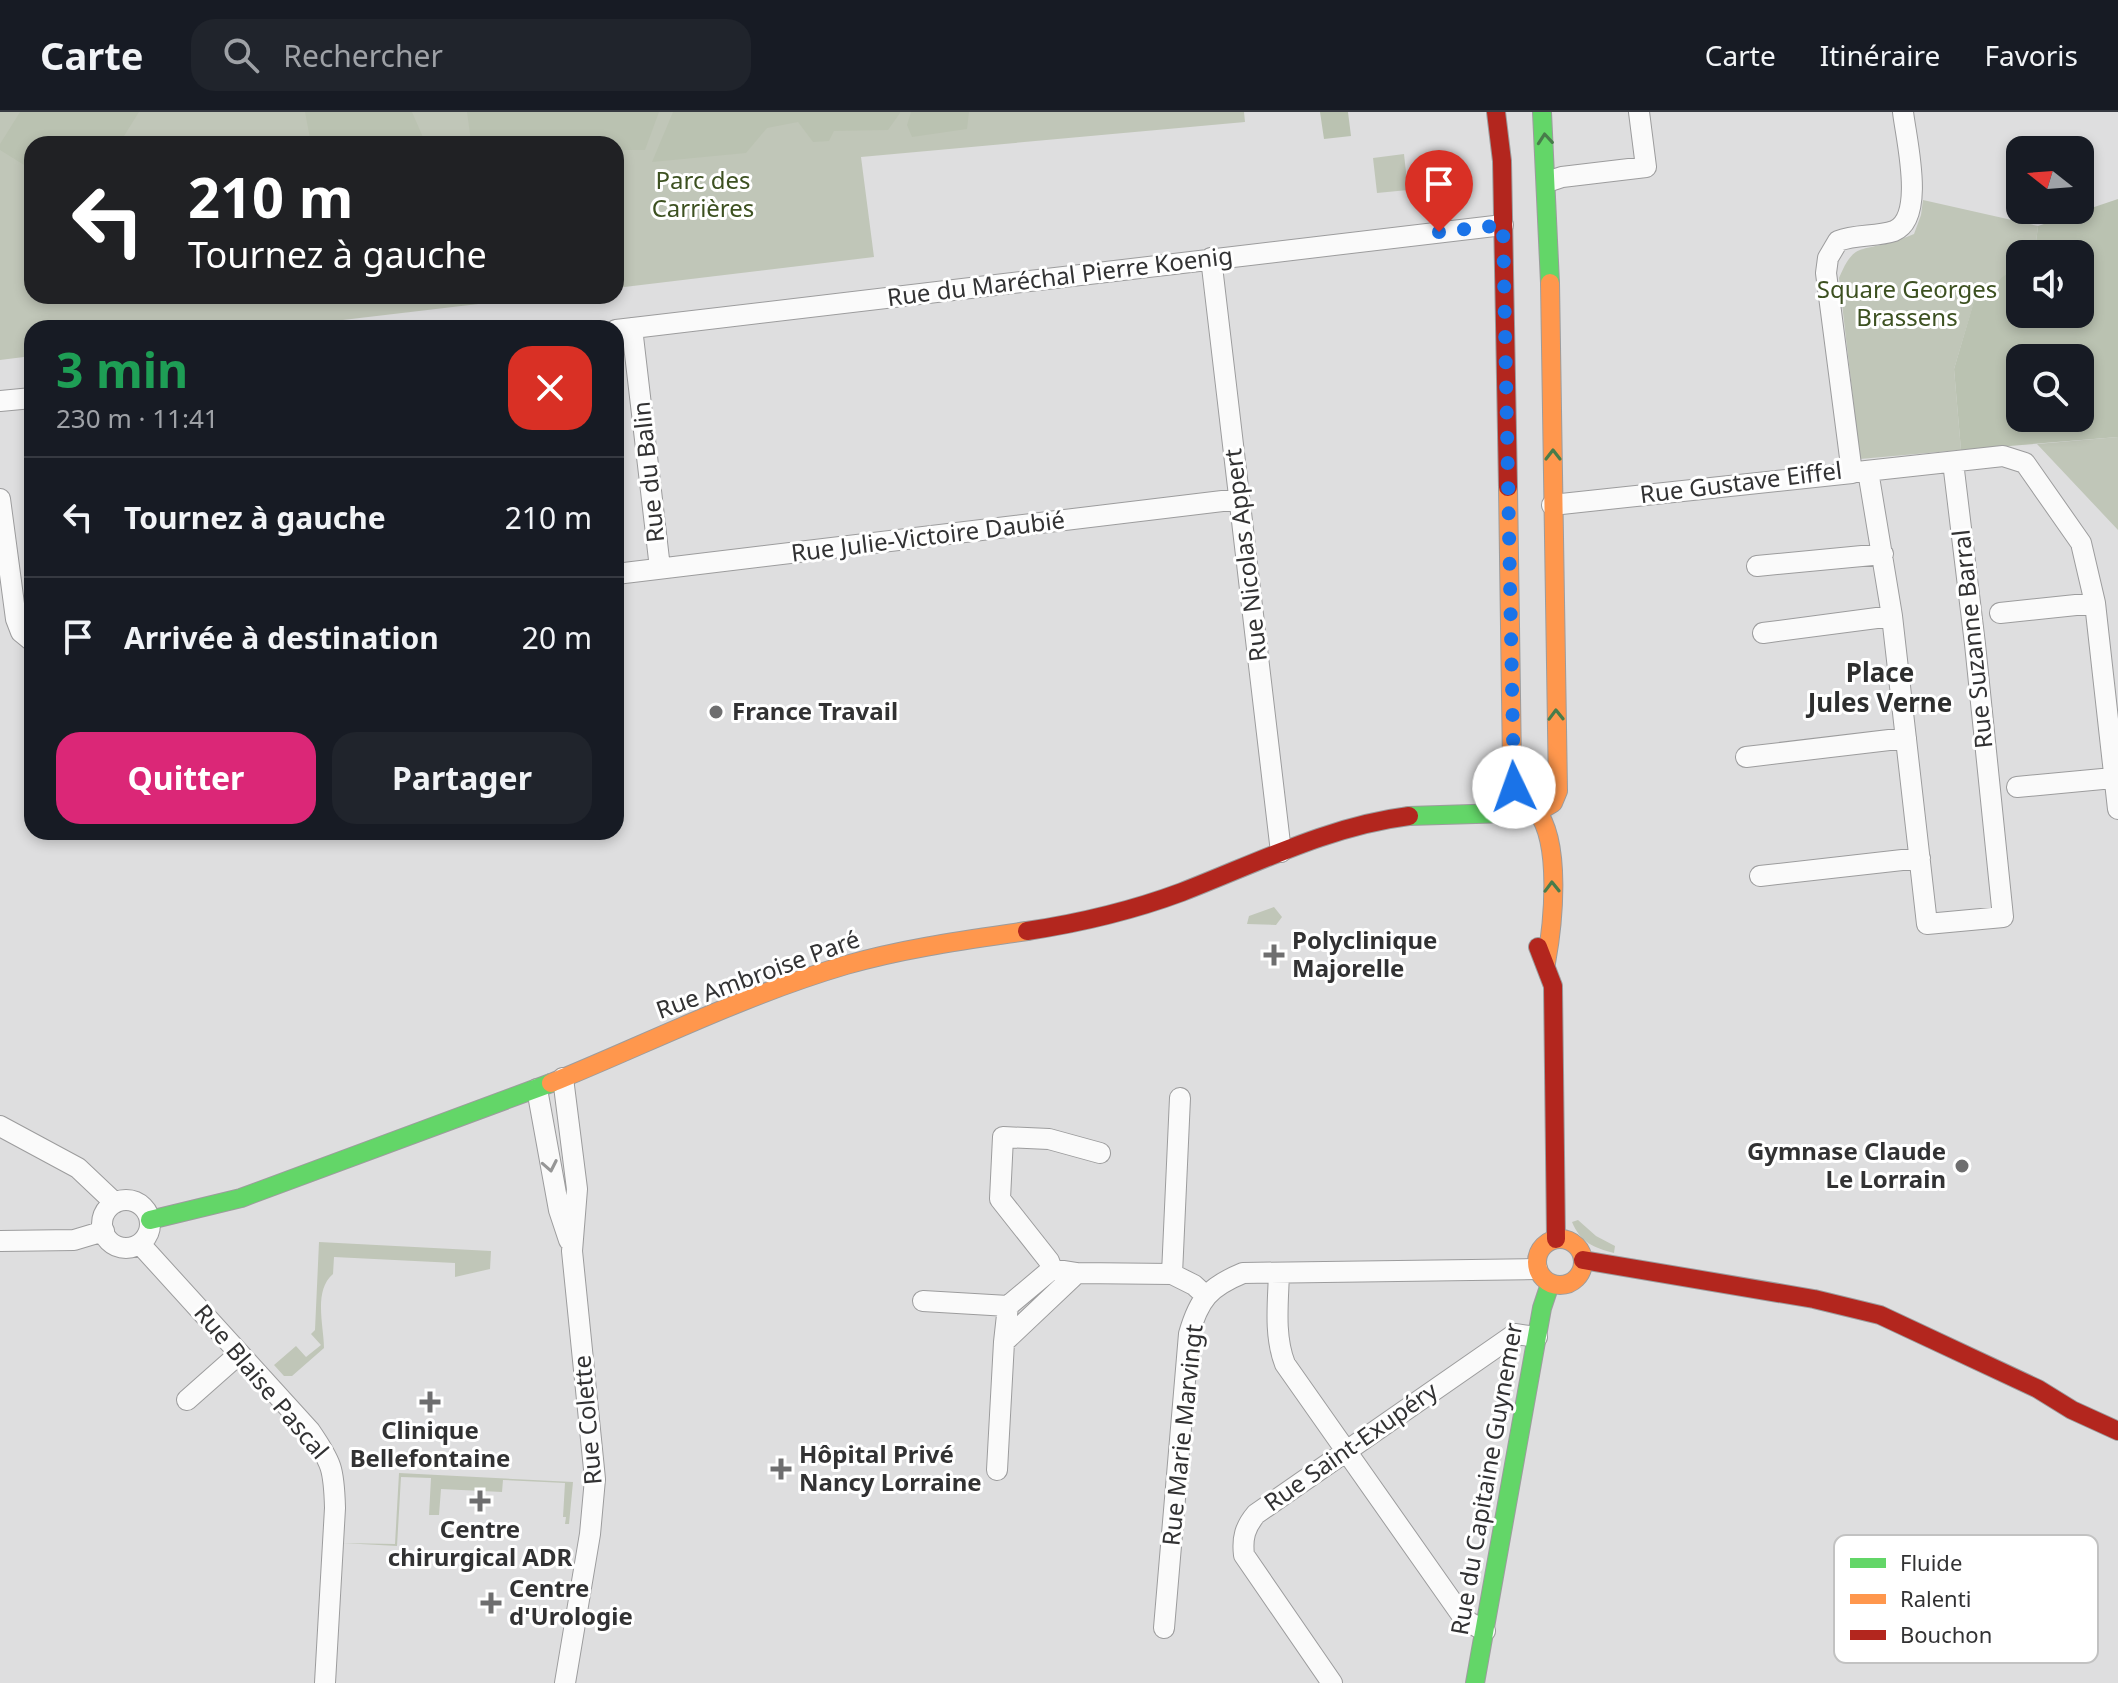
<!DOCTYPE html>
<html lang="fr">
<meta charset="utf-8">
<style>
:root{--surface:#171b24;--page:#20242c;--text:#f1f3f6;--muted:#9ea1a6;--line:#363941;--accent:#db2777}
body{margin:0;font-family:"Noto Sans",sans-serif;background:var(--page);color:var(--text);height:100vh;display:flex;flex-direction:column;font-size:30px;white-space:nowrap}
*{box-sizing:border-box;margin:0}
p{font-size:26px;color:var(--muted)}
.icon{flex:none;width:44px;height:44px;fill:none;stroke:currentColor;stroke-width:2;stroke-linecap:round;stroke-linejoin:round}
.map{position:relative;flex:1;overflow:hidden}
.sheet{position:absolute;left:24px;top:208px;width:600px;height:520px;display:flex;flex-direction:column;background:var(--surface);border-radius:24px;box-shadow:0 4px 12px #0003}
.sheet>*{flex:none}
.top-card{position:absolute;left:24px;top:24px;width:600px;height:168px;border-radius:24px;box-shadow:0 4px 12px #0003;background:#202124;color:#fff;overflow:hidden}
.needle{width:52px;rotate:287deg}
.tools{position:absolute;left:2006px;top:24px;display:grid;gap:16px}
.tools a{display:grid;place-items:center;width:88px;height:88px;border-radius:16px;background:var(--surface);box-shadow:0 4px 12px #0003;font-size:40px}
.pin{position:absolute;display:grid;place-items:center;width:68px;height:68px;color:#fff;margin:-82px -34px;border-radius:50% 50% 50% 0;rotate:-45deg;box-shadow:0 0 8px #0007}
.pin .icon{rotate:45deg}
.me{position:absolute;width:88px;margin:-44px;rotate:357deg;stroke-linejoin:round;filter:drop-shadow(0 0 6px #0008)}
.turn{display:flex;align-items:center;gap:28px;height:168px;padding:0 32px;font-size:36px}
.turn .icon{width:104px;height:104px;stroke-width:2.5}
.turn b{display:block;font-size:56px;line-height:68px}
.round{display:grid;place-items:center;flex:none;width:84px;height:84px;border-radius:24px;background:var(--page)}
.headline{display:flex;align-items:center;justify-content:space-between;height:136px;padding:0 32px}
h1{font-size:48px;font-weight:700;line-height:60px;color:#1e9e55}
.button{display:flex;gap:16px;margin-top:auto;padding:16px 32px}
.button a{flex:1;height:92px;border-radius:24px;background:var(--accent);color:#fff;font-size:32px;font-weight:700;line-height:92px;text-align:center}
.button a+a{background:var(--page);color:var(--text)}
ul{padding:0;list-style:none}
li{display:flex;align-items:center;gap:24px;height:120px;padding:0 32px;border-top:2px solid var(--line)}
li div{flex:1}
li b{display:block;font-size:30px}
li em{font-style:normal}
header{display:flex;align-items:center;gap:48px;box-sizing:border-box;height:112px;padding:0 40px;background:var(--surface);border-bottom:2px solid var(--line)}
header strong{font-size:38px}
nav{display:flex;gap:44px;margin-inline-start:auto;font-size:28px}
.search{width:560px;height:72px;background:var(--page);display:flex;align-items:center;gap:20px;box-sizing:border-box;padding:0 28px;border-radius:24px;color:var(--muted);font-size:30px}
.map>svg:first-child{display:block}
.green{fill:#c0c6b8}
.forest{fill:#bac2b1;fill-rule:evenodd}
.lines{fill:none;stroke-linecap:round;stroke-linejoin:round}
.street-casing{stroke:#9c9c9d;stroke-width:22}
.fast-casing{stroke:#9c9c9d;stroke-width:20}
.slow-casing{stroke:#9c9c9d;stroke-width:20}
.jam-casing{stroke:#9c9c9d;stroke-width:20}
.street{stroke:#fafafa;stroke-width:20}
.fast{stroke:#63d668;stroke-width:18}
.slow{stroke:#ff974d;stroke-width:18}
.jam{stroke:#b3261e;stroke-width:18}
.oneway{stroke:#487c4b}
.oneway2{stroke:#969696}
.route{stroke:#1a73e8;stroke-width:14;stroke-dasharray:0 25.2}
.poi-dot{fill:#6e6e6f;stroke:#fff;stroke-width:3}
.labels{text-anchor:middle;stroke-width:6;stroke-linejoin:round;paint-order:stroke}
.park-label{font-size:24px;fill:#3d5121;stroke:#fff}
.street-label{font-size:24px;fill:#323233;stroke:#fff}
.poi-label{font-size:24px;font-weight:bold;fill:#323233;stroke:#fff;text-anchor:start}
.neighbourhood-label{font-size:26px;font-weight:bold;fill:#2d2e2e;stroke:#fff}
.key{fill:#fff;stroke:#c2c2c2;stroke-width:2}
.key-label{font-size:22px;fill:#323233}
</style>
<header>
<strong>Carte</strong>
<div class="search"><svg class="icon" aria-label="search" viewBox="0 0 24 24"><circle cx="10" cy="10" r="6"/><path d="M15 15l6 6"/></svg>Rechercher</div>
<nav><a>Carte</a><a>Itinéraire</a><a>Favoris</a></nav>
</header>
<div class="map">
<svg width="2118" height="1571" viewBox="0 0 2118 1571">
<rect width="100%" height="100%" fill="#dededf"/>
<path class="green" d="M 0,0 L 1244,0 L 1245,10 L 861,45 L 874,145 L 616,176 L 616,32 L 32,32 L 32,184 L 547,184 L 275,216 L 32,216 L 32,244 L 0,248 Z
M 1404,42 L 1408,78 L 1377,81 L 1373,46 Z
M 1923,88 L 2038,114 L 2035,138 L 2030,142 L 2020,142 L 2020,150 L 1974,190 L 1954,257 L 1961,338 L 1860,347 L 1839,166 C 1853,133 1858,139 1889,131 C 1897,129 1906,125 1914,122 L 1921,103 Z
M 2118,325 L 2118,418 L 2037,332 Z
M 1274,795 L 1282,805 L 1276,813 L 1247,812 L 1249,804 Z
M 1578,1108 L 1596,1124 L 1615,1134 L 1614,1141 C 1594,1136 1580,1130 1572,1110 Z
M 319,1130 L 491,1139 L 490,1157 L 455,1165 L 455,1151 L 334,1145 L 333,1162 C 313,1179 324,1214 324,1236 L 292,1264 L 284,1264 L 274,1253 L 296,1234 L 306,1245 L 321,1233 L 311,1222 L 315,1218 Z
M 399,1361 L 573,1370 L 569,1412 L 565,1412 L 566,1405 L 563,1405 L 565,1371 L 503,1368 L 502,1380 L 441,1377 L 439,1403 L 429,1403 L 431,1366 L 401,1365 L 397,1434 L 342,1431 L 395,1432 Z"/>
<path class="forest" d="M 20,0 L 139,0 L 119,32 L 32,32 L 32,58 L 0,38 L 0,32 Z
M 305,0 L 412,0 L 426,32 L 311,32 Z
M 467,0 L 659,0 L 645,38 L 616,38 L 616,32 L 475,32 L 471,29 Z
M 673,0 L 900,0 L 900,1 L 888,18 L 834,19 L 829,29 L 813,30 L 798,10 L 767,16 L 746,41 L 652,50 Z
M 911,0 L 969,0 L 967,17 L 912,25 L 907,13 Z
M 1320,0 L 1348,0 L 1351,24 L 1324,27 Z
M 2118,87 L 2118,325 L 1961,338 L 1954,257 L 1974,189 L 2020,150 L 2020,202 L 2080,202 L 2080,142 L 2030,142 L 2035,138 L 2038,114 ZM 2020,246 L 2080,246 L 2080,306 L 2020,306 Z"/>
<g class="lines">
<defs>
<path id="street" d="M 1547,70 L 1562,65 L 1646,55 L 1639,0
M 1211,146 L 1281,740
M 632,216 L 660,456
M 616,218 L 1503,113
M 0,289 L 32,286
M 1868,359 L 1892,504 L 1927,812 L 2003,805 L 1975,532 L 1953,350
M 1857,360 L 2003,344 L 2025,351 L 2081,431 L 2095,491 L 2118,697
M 0,387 L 16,507 L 21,520 L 32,529
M 1552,393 L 1852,361 L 1826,161 L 1828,146 L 1838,129 C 1856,122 1876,125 1894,119 C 1926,106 1906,27 1903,0
M 1757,454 L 1883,442
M 616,462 L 1239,387
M 2000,501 L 2095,491
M 1763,521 L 1892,504
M 1746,645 L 1906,626
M 2017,675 L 2113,666
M 1760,764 L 1920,746
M 563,966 L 577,1077 L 572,1139 L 595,1367 L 590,1422 L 565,1571
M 537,977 L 559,1098 L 569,1128
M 0,1014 L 78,1056 L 115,1091
M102 1112a24 24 0 1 1 48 0a24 24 0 1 1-48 0Z
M 0,1129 L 74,1128 L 104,1119
M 140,1132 L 310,1319 C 332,1351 334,1357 335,1396 L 325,1571
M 1052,1157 L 1049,1149 L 1000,1087 L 1003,1025 L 1049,1027 L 1100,1041
M 1279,1161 C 1278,1191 1274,1224 1285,1252 L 1465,1508 L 1485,1519
M 1172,1162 L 1180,986
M 923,1189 L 1008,1194
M 1004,1230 L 1077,1161
M 187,1288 L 239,1242
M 997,1358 L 1004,1230 L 1008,1194 L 1052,1157 L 1077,1161 L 1172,1162 L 1194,1173 L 1206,1184
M 1164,1516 L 1189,1222 C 1199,1187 1209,1175 1243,1161 L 1537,1157
M 1332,1571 L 1244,1443 C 1242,1426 1245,1415 1256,1402 L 1515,1222 L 1537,1225"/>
<path id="fast" d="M 1542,0 L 1550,171
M 1409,704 L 1538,700
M 150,1108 L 241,1086 L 551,971
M 1475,1571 L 1542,1196 L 1550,1172"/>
<path id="slow" d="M 1508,375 L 1512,653 L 1516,683 C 1522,687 1531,692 1536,698 C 1562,730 1553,813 1546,851
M 1538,700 L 1553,691 L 1558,679 L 1550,171
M 551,971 C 649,931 744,883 846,853 C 905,836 966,828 1027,819
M1537 1150a23 23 0 1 1 46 0a23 23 0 1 1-46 0Z"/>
<path id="jam" d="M 1496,0 L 1502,49 L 1508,375
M 1027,819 C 1080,811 1131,799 1182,780 C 1257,751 1329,714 1409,704
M 1538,835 L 1553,874 L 1556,1127
M 1583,1148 L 1814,1187 L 1880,1203 L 2038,1277 L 2072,1298 L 2118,1319"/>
</defs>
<use href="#street" class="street-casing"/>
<use href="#fast" class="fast-casing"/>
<use href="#slow" class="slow-casing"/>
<use href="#jam" class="jam-casing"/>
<use href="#street" class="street"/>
<use href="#fast" class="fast"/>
<use href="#slow" class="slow"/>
<use href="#jam" class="jam"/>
</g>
<defs><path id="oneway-chevron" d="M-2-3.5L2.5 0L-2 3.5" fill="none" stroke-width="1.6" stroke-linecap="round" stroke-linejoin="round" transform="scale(2)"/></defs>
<g class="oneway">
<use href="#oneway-chevron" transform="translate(1545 27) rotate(-95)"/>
<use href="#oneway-chevron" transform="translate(1553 343) rotate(-90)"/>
<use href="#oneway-chevron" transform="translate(1556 603) rotate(-91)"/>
<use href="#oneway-chevron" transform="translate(1552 775) rotate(-91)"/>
</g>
<use class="oneway2" href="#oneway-chevron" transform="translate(550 1054) rotate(79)"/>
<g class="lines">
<path class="route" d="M 1439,120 L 1503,113 L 1514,675"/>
</g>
<g class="poi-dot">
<circle cx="716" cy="600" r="8"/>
<path d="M1270 831h8v8h8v8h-8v8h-8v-8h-8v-8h8z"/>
<circle cx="1962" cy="1054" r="8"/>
<path d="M426 1278h8v8h8v8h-8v8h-8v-8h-8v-8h8z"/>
<path d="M777 1345h8v8h8v8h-8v8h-8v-8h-8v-8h8z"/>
<path d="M476 1377h8v8h8v8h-8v8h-8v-8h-8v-8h8z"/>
<path d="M487 1479h8v8h8v8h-8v8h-8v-8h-8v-8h8z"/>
</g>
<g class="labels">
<g class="park-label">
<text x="703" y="77">Parc des<tspan x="703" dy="28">Carrières</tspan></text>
<text x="1907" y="186">Square Georges<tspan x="1907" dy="28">Brassens</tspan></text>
</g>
<g class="street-label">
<text transform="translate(1060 165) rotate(-7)" y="8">Rue du Maréchal Pierre Koenig</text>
<text transform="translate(649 360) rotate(-96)" y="8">Rue du Balin</text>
<text transform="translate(1741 371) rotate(-7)" y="8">Rue Gustave Eiffel</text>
<text transform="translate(928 425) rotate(-7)" y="8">Rue Julie-Victoire Daubié</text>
<text transform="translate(1246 443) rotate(-97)" y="8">Rue Nicolas Appert</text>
<text transform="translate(1973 527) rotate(-96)" y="8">Rue Suzanne Barral</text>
<text transform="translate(758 863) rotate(-20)" y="8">Rue Ambroise Paré</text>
<text transform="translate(261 1270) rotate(50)" y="8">Rue Blaise Pascal</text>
<text transform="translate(588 1308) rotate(-95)" y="8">Rue Colette</text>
<text transform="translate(1183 1323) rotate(-84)" y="8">Rue Marie Marvingt</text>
<text transform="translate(1351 1335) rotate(-35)" y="8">Rue Saint-Exupéry</text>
<text transform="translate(1487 1367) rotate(-80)" y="8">Rue du Capitaine Guynemer</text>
</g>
<g class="poi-label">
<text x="732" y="608">France Travail</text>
<text x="1292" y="837">Polyclinique<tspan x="1292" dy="28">Majorelle</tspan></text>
<text x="1946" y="1048" text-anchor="end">Gymnase Claude<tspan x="1946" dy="28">Le Lorrain</tspan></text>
<text x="430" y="1327" text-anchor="middle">Clinique<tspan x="430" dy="28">Bellefontaine</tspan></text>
<text x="799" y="1351">Hôpital Privé<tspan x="799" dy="28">Nancy Lorraine</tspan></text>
<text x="480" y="1426" text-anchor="middle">Centre<tspan x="480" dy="28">chirurgical ADR</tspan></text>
<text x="509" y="1485">Centre<tspan x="509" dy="28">d'Urologie</tspan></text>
</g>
<g class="neighbourhood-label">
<text x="1880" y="570">Place<tspan x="1880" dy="30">Jules Verne</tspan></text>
</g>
</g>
<rect x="1834" y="1423" width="264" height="128" rx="12" class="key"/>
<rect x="1850" y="1446" width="36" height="10" fill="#63d668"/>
<rect x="1850" y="1482" width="36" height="10" fill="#ff974d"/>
<rect x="1850" y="1518" width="36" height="10" fill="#b3261e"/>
<g class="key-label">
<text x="1900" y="1459">Fluide</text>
<text x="1900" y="1495">Ralenti</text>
<text x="1900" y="1531">Bouchon</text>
</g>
</svg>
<div class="tools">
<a><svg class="needle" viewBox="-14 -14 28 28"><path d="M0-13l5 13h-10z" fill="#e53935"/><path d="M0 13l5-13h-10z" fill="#9ea1a6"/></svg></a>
<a><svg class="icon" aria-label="sound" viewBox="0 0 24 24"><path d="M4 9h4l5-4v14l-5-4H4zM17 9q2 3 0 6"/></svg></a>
<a><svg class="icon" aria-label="search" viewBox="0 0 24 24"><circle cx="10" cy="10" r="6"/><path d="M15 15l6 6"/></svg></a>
</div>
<div class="pin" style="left:1439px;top:120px;background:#d93025"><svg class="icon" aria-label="arrive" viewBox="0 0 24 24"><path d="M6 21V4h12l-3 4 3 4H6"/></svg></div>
<svg class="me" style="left:1514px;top:675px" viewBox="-20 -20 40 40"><circle r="19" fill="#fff"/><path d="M0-13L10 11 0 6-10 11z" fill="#1a73e8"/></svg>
<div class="top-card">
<div class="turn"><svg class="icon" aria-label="left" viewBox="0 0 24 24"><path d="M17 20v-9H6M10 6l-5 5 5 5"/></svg><div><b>210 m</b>Tournez à gauche</div></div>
</div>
<section class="sheet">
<div class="headline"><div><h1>3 min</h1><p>230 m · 11:41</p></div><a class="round" style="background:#d93025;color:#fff"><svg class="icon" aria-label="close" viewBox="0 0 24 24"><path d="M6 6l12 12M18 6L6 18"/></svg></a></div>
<ul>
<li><svg class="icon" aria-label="left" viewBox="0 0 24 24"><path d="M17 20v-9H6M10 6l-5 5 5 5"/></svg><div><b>Tournez à gauche</b></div><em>210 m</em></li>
<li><svg class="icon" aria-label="arrive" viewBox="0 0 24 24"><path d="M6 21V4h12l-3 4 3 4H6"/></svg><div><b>Arrivée à destination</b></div><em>20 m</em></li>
</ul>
<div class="button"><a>Quitter</a><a>Partager</a></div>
</section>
</div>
